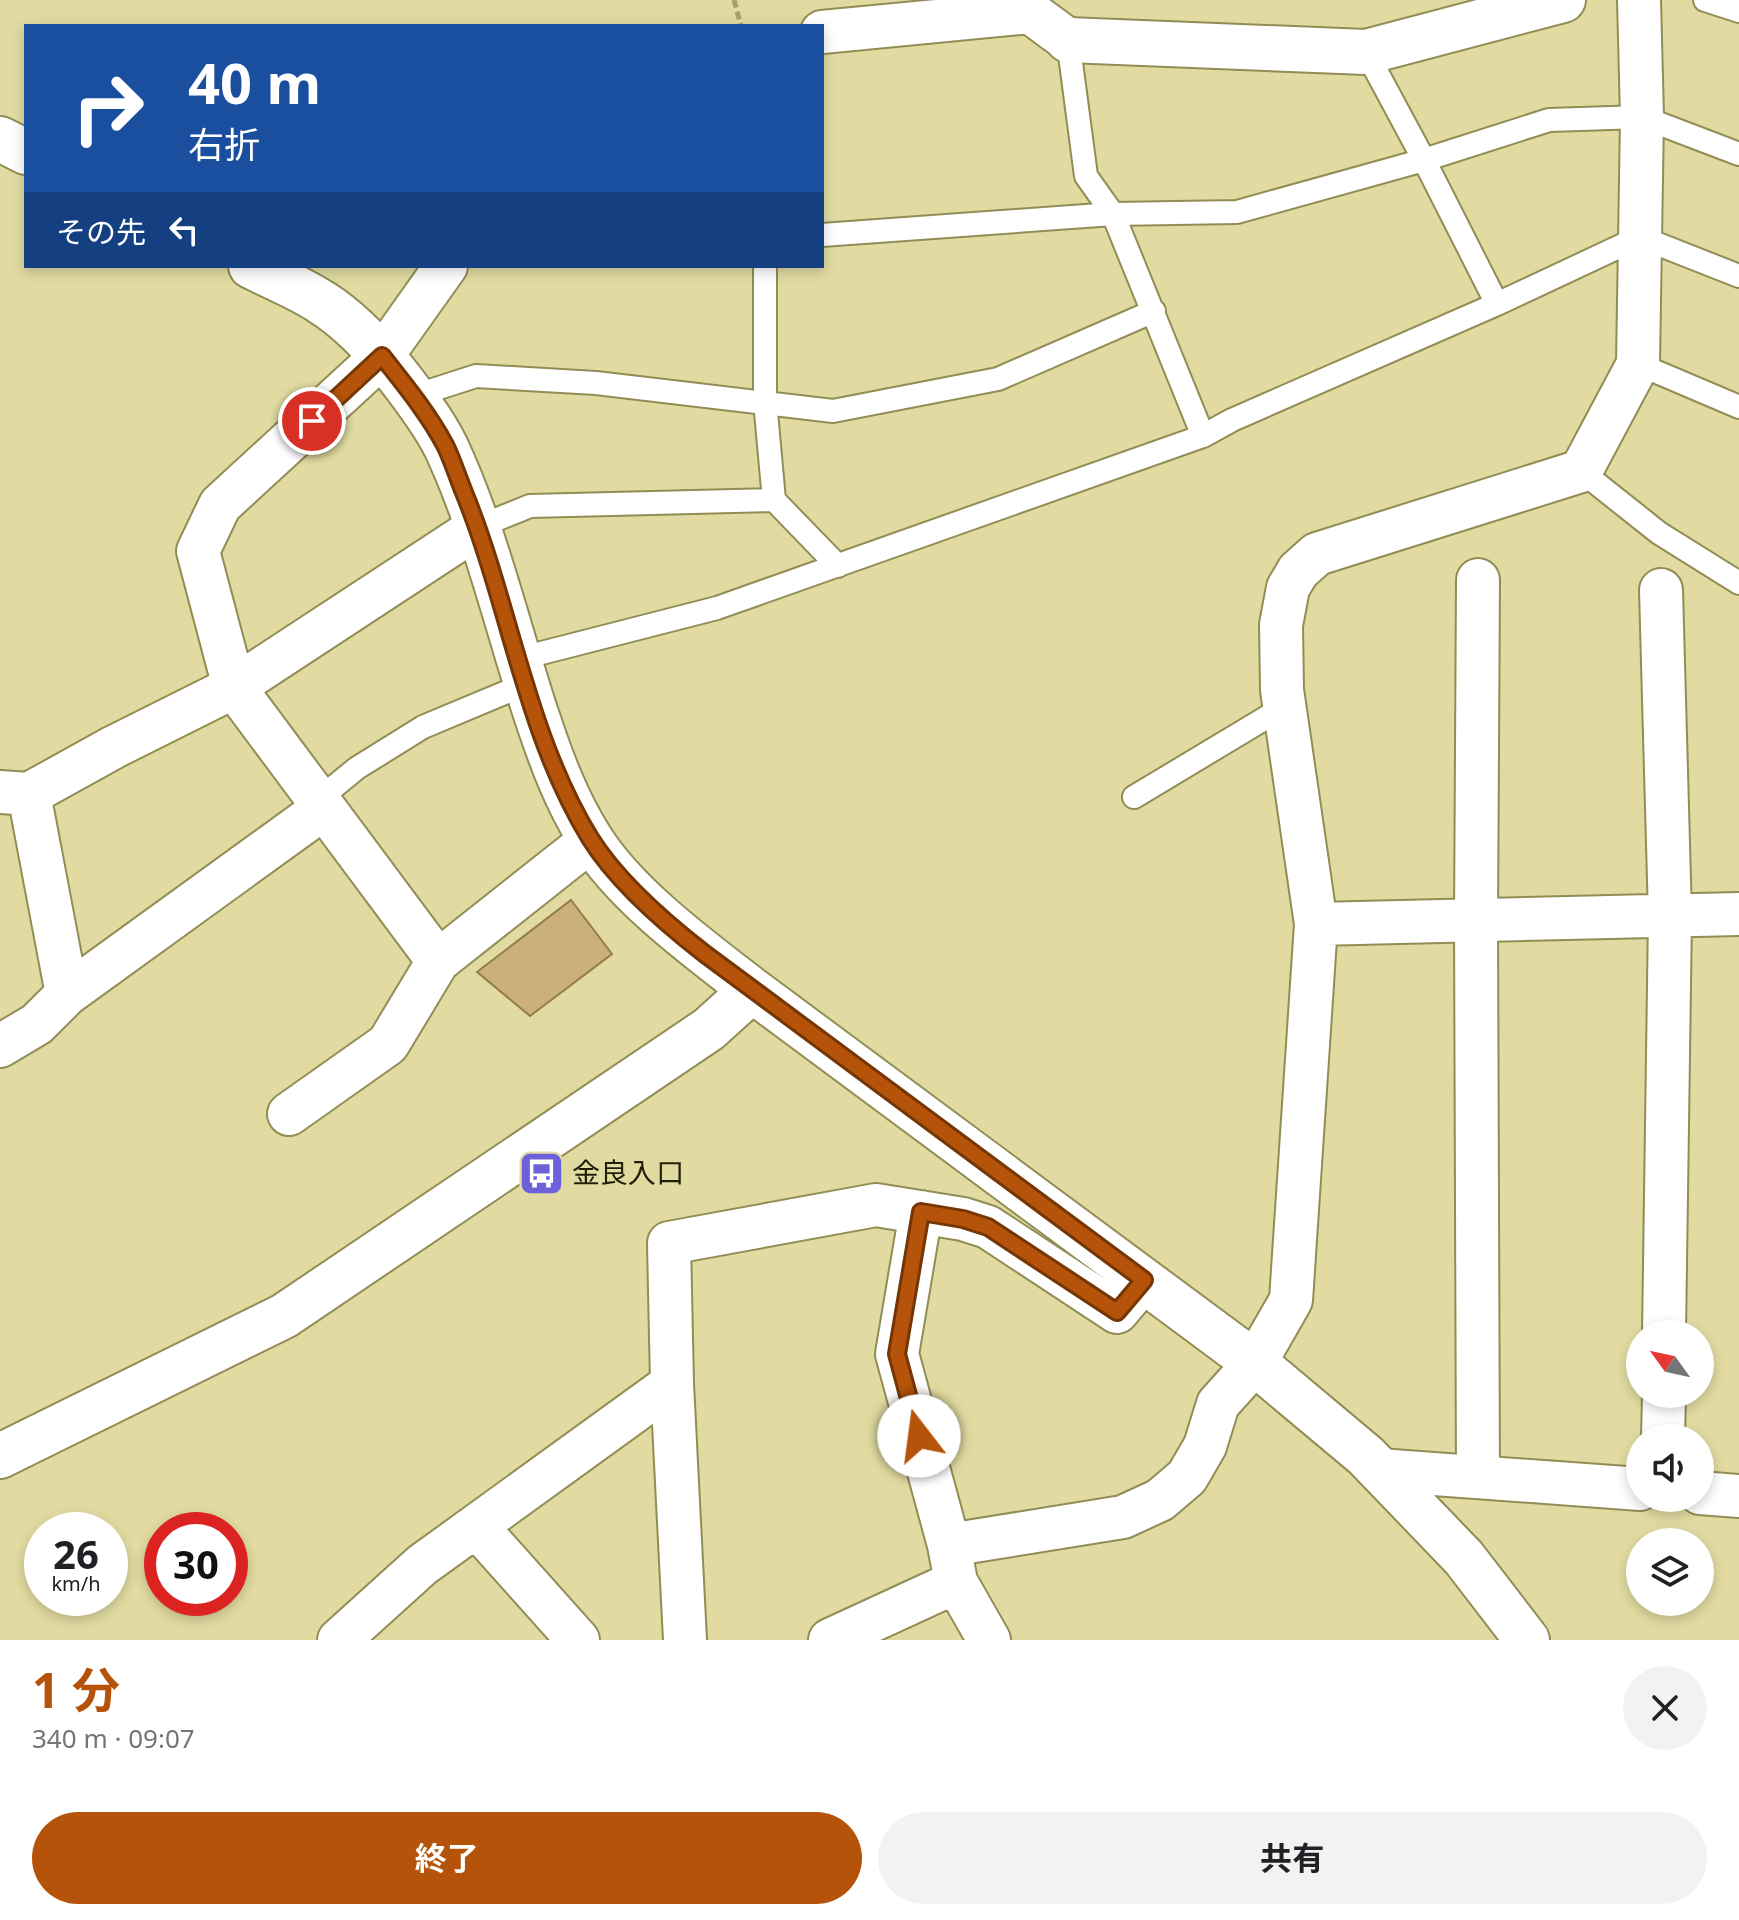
<!DOCTYPE html>
<html lang="ja">
<meta charset="utf-8">
<style>
:root{--surface:#fff;--page:#f2f2f2;--text:#202124;--muted:#757577;--accent:#b45309}
body{margin:0;font-family:"Noto Sans","Noto Sans JP",sans-serif;background:var(--page);color:var(--text);height:100vh;display:flex;flex-direction:column;font-size:30px;white-space:nowrap}
*{box-sizing:border-box;margin:0}
p{font-size:26px;color:var(--muted)}
.icon{flex:none;width:44px;height:44px;fill:none;stroke:currentColor;stroke-width:2;stroke-linecap:round;stroke-linejoin:round}
.map{position:relative;height:1640px;overflow:hidden}
.side{display:flex;flex-direction:column;background:var(--surface);flex:1}
.side>*{flex:none}
.hud{position:absolute;left:24px;top:24px;width:800px;height:244px;border-radius:0px;box-shadow:0 4px 12px #0003;background:#1a4fa0;color:#fff;overflow:hidden}
.needle{width:52px;rotate:303deg}
.tools{position:absolute;left:1626px;top:1320px;display:grid;gap:16px}
.tools a{display:grid;place-items:center;width:88px;height:88px;border-radius:50%;background:var(--surface);box-shadow:0 4px 12px #0003;font-size:40px}
.speed{position:absolute;left:24px;top:1512px;display:flex;gap:16px;font-size:40px;font-weight:700;text-align:center}
.speed>*{display:grid;place-content:center;width:104px;height:104px;border-radius:50%;background:var(--surface);box-shadow:0 4px 12px #0003;line-height:1}
.speed small{font-size:20px;font-weight:400}
.speed .limit{border:12px solid #d22;background:#fff;color:#111}
.pin{position:absolute;display:grid;place-items:center;width:68px;height:68px;color:#fff;margin:-34px;border:4px solid #fff;border-radius:50%;box-shadow:0 2px 8px #0007}
.me{position:absolute;width:88px;margin:-44px;rotate:345deg;stroke-linejoin:round;filter:drop-shadow(0 0 6px #0008)}
.turn{display:flex;align-items:center;gap:28px;height:168px;padding:0 32px;font-size:36px}
.turn .icon{width:104px;height:104px;stroke-width:2.5}
.turn b{display:block;font-size:56px;line-height:68px}
.then{display:flex;align-items:center;height:76px;padding:0 32px;background:#0003;gap:16px;font-size:30px}
.round{display:grid;place-items:center;flex:none;width:84px;height:84px;border-radius:42px;background:var(--page)}
.summary{display:flex;align-items:center;justify-content:space-between;height:136px;padding:0 32px}
h1{font-size:48px;font-weight:700;line-height:60px;color:var(--accent)}
.primary-button{display:flex;gap:16px;margin-top:auto;padding:16px 32px}
.primary-button a{flex:1;height:92px;border-radius:48px;background:var(--accent);color:#fff;font-size:32px;font-weight:700;line-height:92px;text-align:center}
.primary-button a+a{background:var(--page);color:var(--text)}
.map>svg:first-child{display:block}
.building{fill:#cbb07c;stroke:#957b48;stroke-width:2}
.lines{fill:none;stroke-linecap:round;stroke-linejoin:round}
.lane-casing{stroke:#928c55;stroke-width:26}
.street-casing{stroke:#928c55;stroke-width:46}
.secondary-casing{stroke:#928c55;stroke-width:48}
.path{stroke:#a5a171;stroke-width:5;stroke-dasharray:8 4;stroke-linecap:butt}
.lane{stroke:#fff;stroke-width:22}
.street{stroke:#fff;stroke-width:42}
.secondary{stroke:#fff;stroke-width:44}
.route-casing{stroke:#753606;stroke-width:20}
.route{stroke:#b45309;stroke-width:14}
.labels{text-anchor:middle;stroke-width:6;stroke-linejoin:round;paint-order:stroke}
.poi-label{font-size:28px;fill:#211f08;stroke:#e1dba1;text-anchor:start}
</style>
<div class="map">
<svg width="1739" height="1640" viewBox="0 0 1739 1640">
<rect width="100%" height="100%" fill="#e1dba1"/>
<path class="building" d="M 571,900 L 612,954 L 530,1016 L 477,972 Z"/>
<g class="lines">
<defs>
<path id="lane" d="M 1705,0 L 1739,11
M 1068,40 L 1086,176 L 1113,214 L 1203,436
M 1366,52 L 1424,160 L 1497,304
M 822,235 L 1113,214 L 1237,212 L 1424,160 L 1549,120 L 1642,117 L 1739,154
M 765,266 L 765,401 L 774,500 L 838,566
M 1638,364 L 1739,407
M 414,396 L 476,376 L 596,383 L 833,411 L 998,379 L 1154,311
M 1581,471 L 1659,533 L 1739,583
M 478,527 L 530,506 L 774,500
M 518,659 L 717,608 L 1203,436 L 1232,420 L 1497,304 L 1640,237 L 1739,276
M 1134,797 L 1284,707
M 318,800 L 357,768 L 423,727 L 526,684"/>
<path id="street" d="M 822,32 L 1030,12 L 1068,40
M 1478,580 L 1476,920 L 1478,1477
M 1661,590 L 1670,916 L 1664,1334
M 0,792 L 29,794 L 114,747 L 234,687 L 478,527
M 1316,924 L 1739,914
M 438,961 L 234,687 L 198,551 L 220,505 L 382,356 L 446,266
M 67,994 L 324,808
M 0,1046 L 37,1024 L 67,994 L 29,794
M 289,1114 L 388,1044 L 438,961 L 591,840
M 921,1212 L 897,1354 L 949,1545 L 956,1582 L 989,1640
M 1663,1438 L 1664,1394
M 1379,1470 L 1640,1489
M 1700,1493 L 1739,1496
M 476,1526 L 578,1640
M 949,1545 L 1123,1517 L 1160,1500 L 1187,1477 L 1205,1446 L 1218,1404 L 1255,1363 L 1291,1300 L 1316,924 L 1282,690 L 1281,625 L 1288,588 L 1298,571 L 1317,554 L 1581,471 L 1638,364 L 1642,117 L 1639,0
M 339,1640 L 422,1565 L 672,1384
M 685,1640 L 672,1384 L 669,1243 L 876,1205 L 963,1219 L 988,1227 L 1117,1312 L 1144,1280
M 830,1640 L 956,1582"/>
<path id="secondary" d="M 1068,40 L 1366,52 L 1563,0
M 0,139 L 26,152
M 251,266 C 274,278 300,288 321,302 C 350,320 374,346 395,372 C 413,395 433,421 446,447 C 486,533 507,627 537,717 C 551,759 566,800 590,838 C 625,895 699,949 752,990 L 1255,1363 L 1366,1456 L 1464,1558 L 1527,1640
M 0,1456 L 284,1316 L 709,1029 L 752,990"/>
</defs>
<use href="#lane" class="lane-casing"/>
<use href="#street" class="street-casing"/>
<use href="#secondary" class="secondary-casing"/>
<path class="path" d="M 734,0 L 741,26"/>
<use href="#lane" class="lane"/>
<use href="#street" class="street"/>
<use href="#secondary" class="secondary"/>
</g>
<g class="lines">
<defs>
<path id="route" d="M 312,421 L 382,356 C 404,384 428,413 445,445 C 452,459 457,475 463,490 C 510,604 525,732 590,838 C 616,880 665,923 705,954 L 1144,1280 L 1117,1312 L 988,1227 L 963,1219 L 921,1212 L 897,1354 L 919,1436"/>
</defs>
<use href="#route" class="route-casing"/>
<use href="#route" class="route"/>
</g>
<defs>
<symbol id="bus-square" viewBox="-11 -11 22 22"><rect x="-9" y="-9" width="18" height="18" rx="4" fill="#6c61db" stroke="#e1dba1"/><path d="M-5-6H5V4H4V6H2V4H-2V6H-4V4H-5ZM-3.5-4V0h7V-4ZM-3.5 1.2v1.5H-2V1.2ZM2 1.2v1.5H3.5V1.2Z" fill="#fff"/></symbol>
</defs>
<g fill-rule="evenodd">
<use href="#bus-square" x="516" y="1148" width="51" height="51"/>
</g>
<g class="labels">
<g class="poi-label">
<text x="572" y="1183">金良入口</text>
</g>
</g>
</svg>
<div class="tools">
<a><svg class="needle" viewBox="-14 -14 28 28"><path d="M0-13l5 13h-10z" fill="#e53935"/><path d="M0 13l5-13h-10z" fill="#757577"/></svg></a>
<a><svg class="icon" aria-label="sound" viewBox="0 0 24 24"><path d="M4 9h4l5-4v14l-5-4H4zM17 9q2 3 0 6"/></svg></a>
<a><svg class="icon" aria-label="layers" viewBox="0 0 24 24"><path d="M12 4l9 5-9 5-9-5zM3 14l9 5 9-5"/></svg></a>
</div>
<div class="speed"><div>26<small>km/h</small></div><div class="limit">30</div></div>
<div class="pin" style="left:312px;top:421px;background:#d93025"><svg class="icon" aria-label="arrive" viewBox="0 0 24 24"><path d="M6 21V4h12l-3 4 3 4H6"/></svg></div>
<svg class="me" style="left:919px;top:1436px" viewBox="-20 -20 40 40"><circle r="19" fill="#fff"/><path d="M0-13L10 11 0 6-10 11z" fill="#b45309"/></svg>
<div class="hud">
<div class="turn"><svg class="icon" aria-label="right" viewBox="0 0 24 24"><path d="M7 20v-9h11M14 6l5 5-5 5"/></svg><div><b>40 m</b>右折</div></div>
<div class="then">その先<svg class="icon" aria-label="left" viewBox="0 0 24 24"><path d="M17 20v-9H6M10 6l-5 5 5 5"/></svg></div>
</div>
</div>
<section class="side">
<div class="summary"><div><h1>1 分</h1><p>340 m · 09:07</p></div><a class="round"><svg class="icon" aria-label="close" viewBox="0 0 24 24"><path d="M6 6l12 12M18 6L6 18"/></svg></a></div>
<div class="primary-button"><a>終了</a><a>共有</a></div>
</section>
